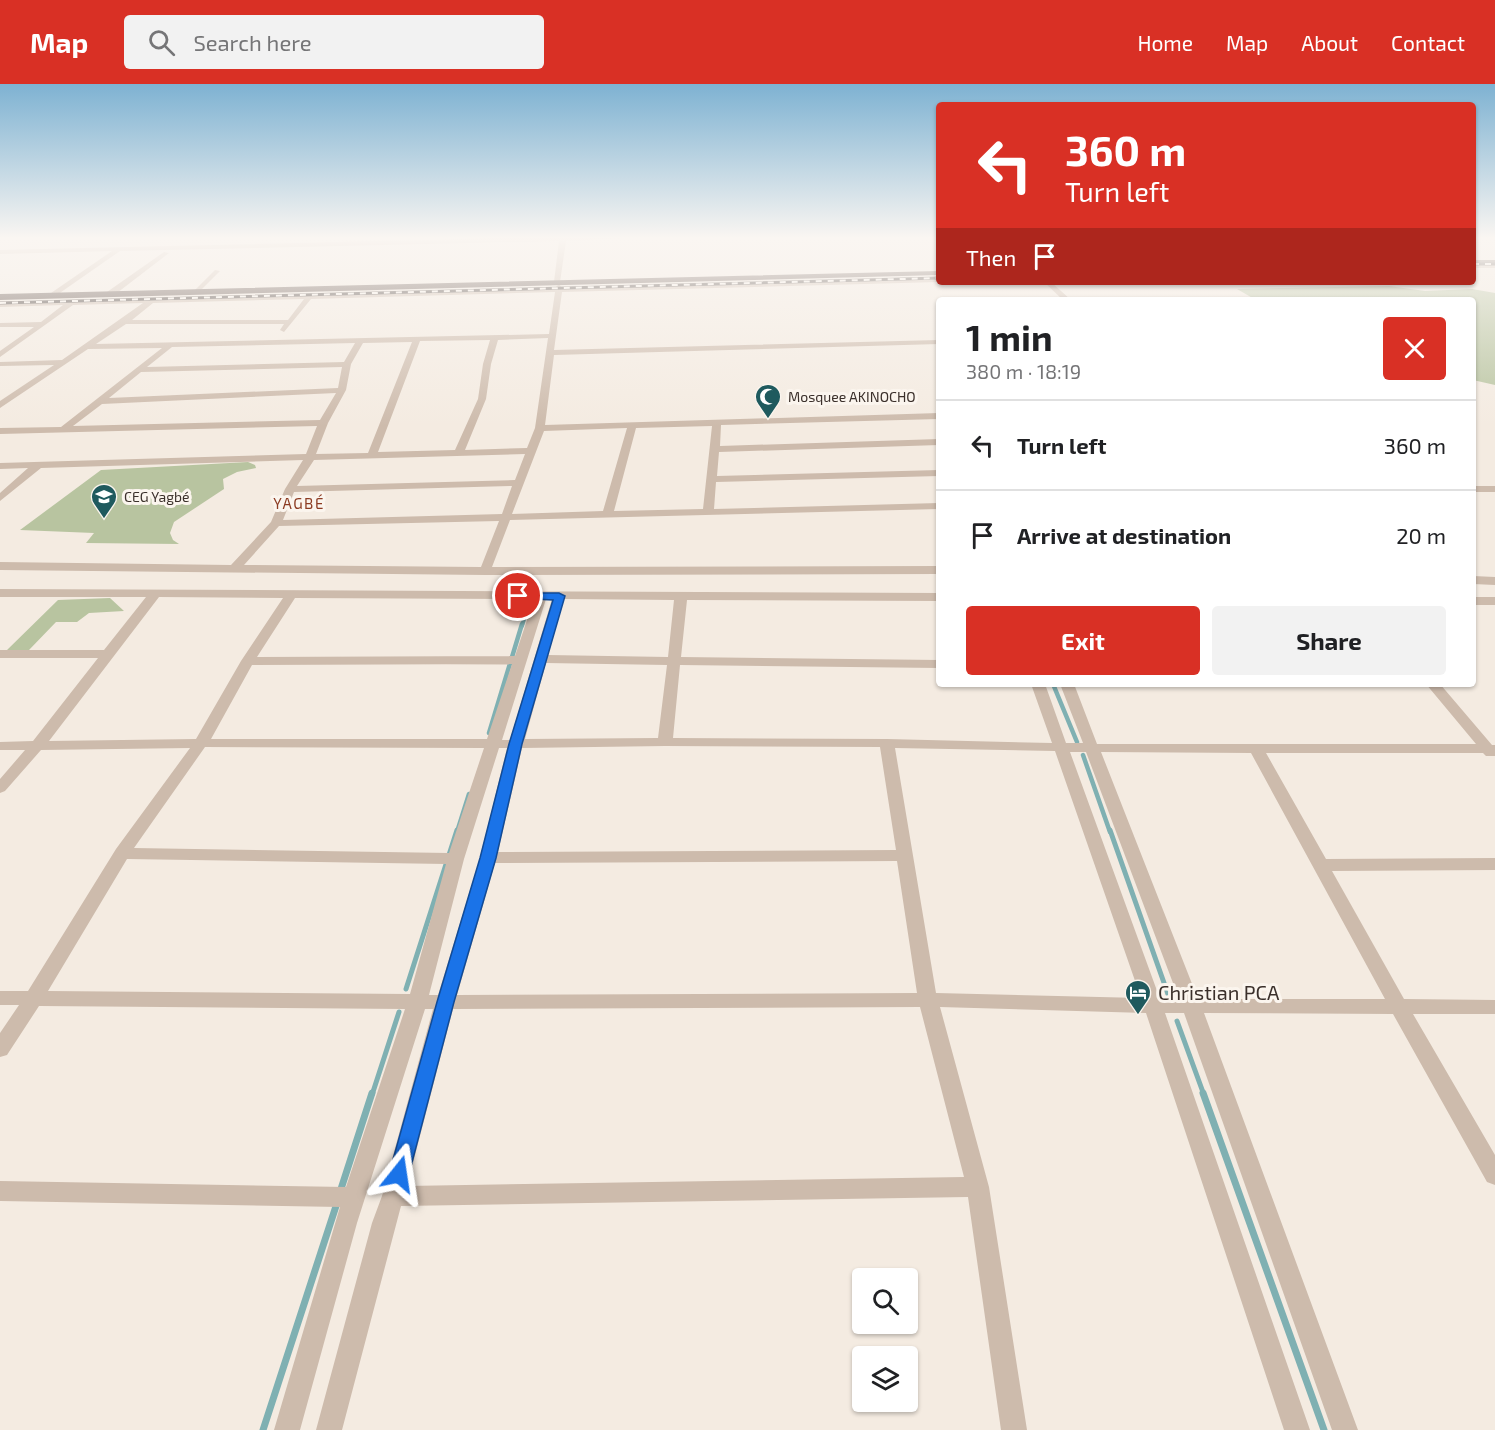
<!DOCTYPE html>
<meta charset="utf-8">
<style>
:root{--surface:#fff;--page:#f2f2f2;--text:#202124;--muted:#757577;--line:#e0e0e0;--accent:#d93025}
body{margin:0;font-family:"Exo 2",sans-serif;background:var(--page);color:var(--text);height:100vh;display:flex;flex-direction:column;font-size:22px;white-space:nowrap}
*{box-sizing:border-box;margin:0}
p{font-size:20px;color:var(--muted)}
.icon{flex:none;width:33px;height:33px;fill:none;stroke:currentColor;stroke-width:2;stroke-linecap:round;stroke-linejoin:round}
.map{position:relative;flex:1;overflow:hidden}
.sheet{position:absolute;left:936px;top:213px;width:540px;height:390px;display:flex;flex-direction:column;background:var(--surface);border-radius:6px;box-shadow:0 2px 4px #0004}
.sheet>*{flex:none}
.hud{position:absolute;left:936px;top:18px;width:540px;height:183px;border-radius:6px;box-shadow:0 2px 4px #0004;background:#d93025;color:#fff;overflow:hidden}
.fabs{position:absolute;left:852px;top:1184px;display:grid;gap:12px}
.fabs a{display:grid;place-items:center;width:66px;height:66px;border-radius:6px;background:var(--surface);box-shadow:0 2px 4px #0004;font-size:30px}
.pin{position:absolute;display:grid;place-items:center;width:51px;height:51px;color:#fff;margin:-26px;border:3px solid #fff;border-radius:50%;box-shadow:0 2px 6px #0007}
.me{position:absolute;width:66px;margin:-33px;rotate:15deg;stroke-linejoin:round;filter:drop-shadow(0 0 4px #0008)}
.turn{display:flex;align-items:center;gap:21px;height:126px;padding:0 30px;font-size:27px}
.turn .icon{width:78px;height:78px;stroke-width:2.5}
.turn b{display:block;font-size:42px;line-height:51px}
.then{display:flex;align-items:center;height:57px;padding:0 30px;background:#0003;gap:12px;font-size:22px}
.round{display:grid;place-items:center;flex:none;width:63px;height:63px;border-radius:6px;background:var(--page)}
.overview{display:flex;align-items:center;justify-content:space-between;height:102px;padding:0 30px}
h1{font-size:36px;font-weight:700;line-height:45px}
.action{display:flex;gap:12px;margin-top:auto;padding:12px 30px}
.action a{flex:1;height:69px;border-radius:6px;background:var(--accent);color:#fff;font-size:24px;font-weight:700;line-height:69px;text-align:center}
.action a+a{background:var(--page);color:var(--text)}
ul{padding:0;list-style:none}
li{display:flex;align-items:center;gap:18px;height:90px;padding:0 30px;border-top:2px solid var(--line)}
li div{flex:1}
li b{display:block;font-size:22px}
li em{font-style:normal}
header{display:flex;align-items:center;gap:36px;box-sizing:border-box;height:84px;padding:0 30px;background:var(--accent);color:#fff}
header strong{font-size:28px}
nav{display:flex;gap:33px;margin-inline-start:auto;font-size:21px}
.search{width:420px;height:54px;background:var(--page);display:flex;align-items:center;gap:15px;box-sizing:border-box;padding:0 21px;border-radius:6px;color:var(--muted);font-size:22px}
.map>svg:first-child{display:block}
.green{fill:#b8c4a0}
.lines{fill:none;stroke-linecap:round;stroke-linejoin:round}
.stream-far3{stroke:#7fb0b2;stroke-width:4}
.stream-far2{stroke:#7fb0b2;stroke-width:4.5}
.stream-far1{stroke:#7fb0b2;stroke-width:5}
.stream{stroke:#7fb0b2;stroke-width:7}
.minor{fill:#cdbbac;fill-rule:evenodd}
.highway{fill:#5c4a42;fill-rule:evenodd}
.rail-casing{stroke:#3b302b;stroke-width:3}
.rail{stroke:#fbf5ee;stroke-width:2;stroke-dasharray:6;stroke-linecap:butt}
.route{fill:#1a73e8;stroke:#114b97;stroke-width:1.5}
.labels{text-anchor:middle;stroke-width:6;stroke-linejoin:round;paint-order:stroke}
.far-poi-label{font-size:14px;fill:#3b302b;stroke:#fbf5ee;text-anchor:start}
.far-neighbourhood-label{font-size:15px;letter-spacing:1.5px;fill:#8c3b22;stroke:#fbf5ee}
.near-poi-label{font-size:20px;fill:#3b302b;stroke:#fbf5ee;text-anchor:start}
</style>
<header>
<strong>Map</strong>
<div class="search"><svg class="icon" aria-label="search" viewBox="0 0 24 24"><circle cx="10" cy="10" r="6"/><path d="M15 15l6 6"/></svg>Search here</div>
<nav><a>Home</a><a>Map</a><a>About</a><a>Contact</a></nav>
</header>
<div class="map">
<svg width="1495" height="1346" viewBox="0 0 1495 1346">
<rect width="100%" height="100%" fill="#f4ebe1"/>
<path class="green" d="M 1389,202 L 1425,207 L 1472,205 L 1495,209 L 1495,301 L 1473,296 L 1473,216 L 1256,216 L 1237,205 Z
M 248,378 L 255,381 L 256,384 L 237,388 L 223,395 L 224,405 L 174,438 L 170,449 L 173,456 L 179,460 L 86,459 L 94,449 L 20,446 L 101,386 Z
M 110,514 L 124,527 L 89,529 L 77,538 L 56,538 L 29,566 L 7,566 L 58,516 Z"/>
<g class="lines">
<path class="stream-far3" d="M 522,542 L 531,512"/>
<path class="stream-far2" d="M 1053,600 L 1077,658
M 489,649 L 522,540
M 1083,671 L 1110,748
M 457,748 L 469,710"/>
<path class="stream-far1" d="M 1110,746 L 1169,913
M 406,905 L 457,746
M 1177,937 L 1204,1011
M 372,1011 L 399,928"/>
<path class="stream" d="M 1203,1009 L 1324,1346
M 340,1108 L 372,1009
M 263,1346 L 337,1119"/>
<path class="minor" d="M 546,153 L 648,153 L 566,157 L 560,198 L 557,200 L 554,198 L 559,157 L 120,167 L 54,213 L 51,209 L 112,167 L 0,170 L 0,166 Z
M 164,168 L 169,169 L 113,212 L 107,212 L 107,208 Z
M 1473,180 L 1495,180 L 1495,184 L 1473,184 Z
M 215,186 L 220,187 L 198,209 L 194,209 L 194,207 Z
M 939,194 L 939,198 L 562,208 L 554,266 L 939,256 L 939,260 L 554,271 L 545,341 L 939,329 L 939,335 L 721,341 L 720,362 L 939,355 L 939,361 L 719,368 L 717,392 L 939,386 L 939,392 L 716,398 L 714,425 L 939,419 L 939,425 L 510,436 L 492,483 L 939,482 L 939,490 L 485,491 L 0,486 L 0,478 L 231,481 L 271,438 L 285,405 L 303,376 L 41,384 L 0,417 L 0,409 L 28,384 L 0,385 L 0,379 L 306,370 L 317,342 L 0,350 L 0,344 L 61,343 L 162,264 L 88,265 L 0,324 L 0,317 L 54,281 L 0,282 L 0,278 L 62,276 L 143,219 L 73,221 L 0,273 L 0,267 L 34,243 L 0,243 L 0,239 L 41,238 L 63,221 L 0,223 L 0,219 L 555,204 L 559,200 L 562,204 ZM 555,208 L 549,250 L 96,260 L 126,240 L 284,240 L 280,246 L 284,248 L 311,215 ZM 304,215 L 288,236 L 132,236 L 153,219 ZM 548,254 L 535,344 L 527,364 L 465,366 L 486,315 L 491,280 L 498,256 ZM 490,256 L 483,280 L 478,315 L 455,366 L 378,368 L 420,257 ZM 412,258 L 368,369 L 316,370 L 328,339 L 346,306 L 351,280 L 363,259 ZM 355,259 L 344,278 L 147,283 L 172,263 ZM 342,283 L 338,304 L 109,314 L 141,288 ZM 336,309 L 320,336 L 73,342 L 102,320 ZM 712,342 L 703,425 L 614,427 L 636,344 ZM 627,344 L 603,427 L 512,430 L 544,347 ZM 525,370 L 515,396 L 297,402 L 314,376 ZM 512,402 L 502,430 L 283,436 L 294,408 ZM 499,437 L 481,483 L 244,481 L 279,442 Z
M 1044,198 L 1051,198 L 1071,216 L 1063,216 Z
M 1473,402 L 1495,402 L 1495,408 L 1473,408 Z
M 1473,492 L 1495,493 L 1495,501 L 1473,500 Z
M 0,505 L 939,509 L 939,517 L 687,516 L 681,573 L 939,576 L 939,584 L 680,581 L 673,654 L 887,655 L 1052,659 L 1031,600 L 1045,600 L 1066,659 L 1083,659 L 1060,600 L 1074,600 L 1097,660 L 1476,660 L 1426,600 L 1440,600 L 1492,661 L 1495,661 L 1495,672 L 1486,672 L 1483,669 L 1266,669 L 1326,775 L 1495,774 L 1495,786 L 1332,787 L 1404,915 L 1495,916 L 1495,930 L 1413,930 L 1495,1071 L 1495,1101 L 1487,1098 L 1393,930 L 1204,929 L 1358,1346 L 1332,1346 L 1184,929 L 1165,929 L 1310,1346 L 1284,1346 L 1146,929 L 940,923 L 989,1103 L 1027,1346 L 1001,1346 L 968,1113 L 401,1122 L 342,1346 L 316,1346 L 372,1139 L 382,1112 L 433,925 L 425,925 L 357,1139 L 300,1346 L 274,1346 L 340,1123 L 0,1117 L 0,1097 L 346,1103 L 405,925 L 39,922 L 7,971 L 0,973 L 0,949 L 19,921 L 0,921 L 0,907 L 28,907 L 116,765 L 190,664 L 41,666 L 5,707 L 0,709 L 0,695 L 25,666 L 0,666 L 0,658 L 33,657 L 98,574 L 0,574 L 0,566 L 104,566 L 146,513 L 0,513 ZM 159,513 L 283,514 L 241,577 L 196,655 L 49,657 ZM 295,514 L 534,515 L 515,572 L 257,573 ZM 546,515 L 552,515 L 510,656 L 502,656 ZM 564,515 L 674,516 L 668,573 L 548,571 ZM 546,579 L 667,581 L 658,654 L 525,655 ZM 512,580 L 487,655 L 211,655 L 252,581 ZM 665,662 L 880,663 L 896,766 L 498,768 L 522,664 ZM 205,663 L 484,664 L 449,769 L 134,764 ZM 499,664 L 507,664 L 480,774 L 438,911 L 429,911 L 464,775 ZM 895,664 L 1055,667 L 1141,914 L 936,909 ZM 1070,668 L 1086,668 L 1179,915 L 1160,915 ZM 1101,668 L 1251,669 L 1385,915 L 1198,915 ZM 127,775 L 446,780 L 410,910 L 48,907 ZM 897,777 L 917,909 L 457,911 L 495,779 ZM 920,923 L 964,1093 L 407,1102 L 453,925 Z
M 1473,513 L 1495,513 L 1495,521 L 1473,521 Z"/>
<path class="highway" d="M 1473,176 L 1495,176 L 1495,180 L 1473,180 Z
M 939,187 L 939,191 L 0,216 L 0,210 Z"/>
<defs>
<path id="rail" d="M 1473,180 L 1495,180
M 0,219 L 939,194"/>
</defs>
<use href="#rail" class="rail-casing"/>
<use href="#rail" class="rail"/>
</g>
<linearGradient id="sky" x2="0" y2="1"><stop stop-color="#7eb2d2"/><stop offset="0.45" stop-color="#faf6f2"/><stop offset="1" stop-color="#faf6f2" stop-opacity="0"/></linearGradient>
<rect width="1495" height="342" fill="url(#sky)"/>
<path class="route" d="M 518,509 L 559,509 L 565,512 L 522,660 L 496,774 L 454,918 L 409,1090 L 406,1096 L 399,1099 L 392,1096 L 389,1090 L 437,918 L 480,774 L 509,660 L 553,516 L 514,514 L 514,510 Z"/>
<defs>
<symbol id="mosque-pin" viewBox="-11 -11 22 30"><path d="M0 17L-7.5 6A9.5 9.5 0 1 1 7.5 6Z" fill="#1f5a5e" stroke="#fbf5ee"/><path d="M3.5-4.9A6 6 0 1 0 3.5 4.9A5 5 0 1 1 3.5-4.9Z" fill="#fff"/></symbol>
<symbol id="university-pin" viewBox="-11 -11 22 30"><path d="M0 17L-7.5 6A9.5 9.5 0 1 1 7.5 6Z" fill="#1f5a5e" stroke="#fbf5ee"/><path d="M0-5L7-2L0 1L-7-2ZM-4 1L0 2.5L4 1V4Q0 6-4 4Z" fill="#fff"/></symbol>
<symbol id="hotel-pin" viewBox="-11 -11 22 30"><path d="M0 17L-7.5 6A9.5 9.5 0 1 1 7.5 6Z" fill="#1f5a5e" stroke="#fbf5ee"/><path d="M-6-4.5h1.5V1H6V5H4.5V3h-9V5H-6ZM-4 0a1.8 1.8 0 1 1 3.6 0ZM.5 0V-2.5h3Q6-2.5 6 0Z" fill="#fff"/></symbol>
</defs>
<g fill-rule="evenodd">
<use href="#mosque-pin" x="753" y="298" width="30" height="40"/>
<use href="#university-pin" x="89" y="398" width="30" height="40"/>
<use href="#hotel-pin" x="1123" y="894" width="30" height="40"/>
</g>
<g class="labels">
<g class="far-poi-label">
<text x="788" y="318">Mosquee AKINOCHO</text>
<text x="124" y="418">CEG Yagbé</text>
</g>
<g class="far-neighbourhood-label">
<text x="299" y="425">YAGBÉ</text>
</g>
<g class="near-poi-label">
<text x="1158" y="916">Christian PCA</text>
</g>
</g>
</svg>
<div class="fabs">
<a><svg class="icon" aria-label="search" viewBox="0 0 24 24"><circle cx="10" cy="10" r="6"/><path d="M15 15l6 6"/></svg></a>
<a><svg class="icon" aria-label="layers" viewBox="0 0 24 24"><path d="M12 4l9 5-9 5-9-5zM3 14l9 5 9-5"/></svg></a>
</div>
<div class="pin" style="left:518px;top:512px;background:#d93025"><svg class="icon" aria-label="arrive" viewBox="0 0 24 24"><path d="M6 21V4h12l-3 4 3 4H6"/></svg></div>
<svg class="me" style="left:399px;top:1090px" viewBox="-20 -20 40 40"><path d="M0-17L14 15 0 8-14 15z" fill="#1a73e8" stroke="#fff" stroke-width="4"/></svg>
<div class="hud">
<div class="turn"><svg class="icon" aria-label="left" viewBox="0 0 24 24"><path d="M17 20v-9H6M10 6l-5 5 5 5"/></svg><div><b>360 m</b>Turn left</div></div>
<div class="then">Then<svg class="icon" aria-label="arrive" viewBox="0 0 24 24"><path d="M6 21V4h12l-3 4 3 4H6"/></svg></div>
</div>
<section class="sheet">
<div class="overview"><div><h1>1 min</h1><p>380 m · 18:19</p></div><a class="round" style="background:#d93025;color:#fff"><svg class="icon" aria-label="close" viewBox="0 0 24 24"><path d="M6 6l12 12M18 6L6 18"/></svg></a></div>
<ul>
<li><svg class="icon" aria-label="left" viewBox="0 0 24 24"><path d="M17 20v-9H6M10 6l-5 5 5 5"/></svg><div><b>Turn left</b></div><em>360 m</em></li>
<li><svg class="icon" aria-label="arrive" viewBox="0 0 24 24"><path d="M6 21V4h12l-3 4 3 4H6"/></svg><div><b>Arrive at destination</b></div><em>20 m</em></li>
</ul>
<div class="action"><a>Exit</a><a>Share</a></div>
</section>
</div>
